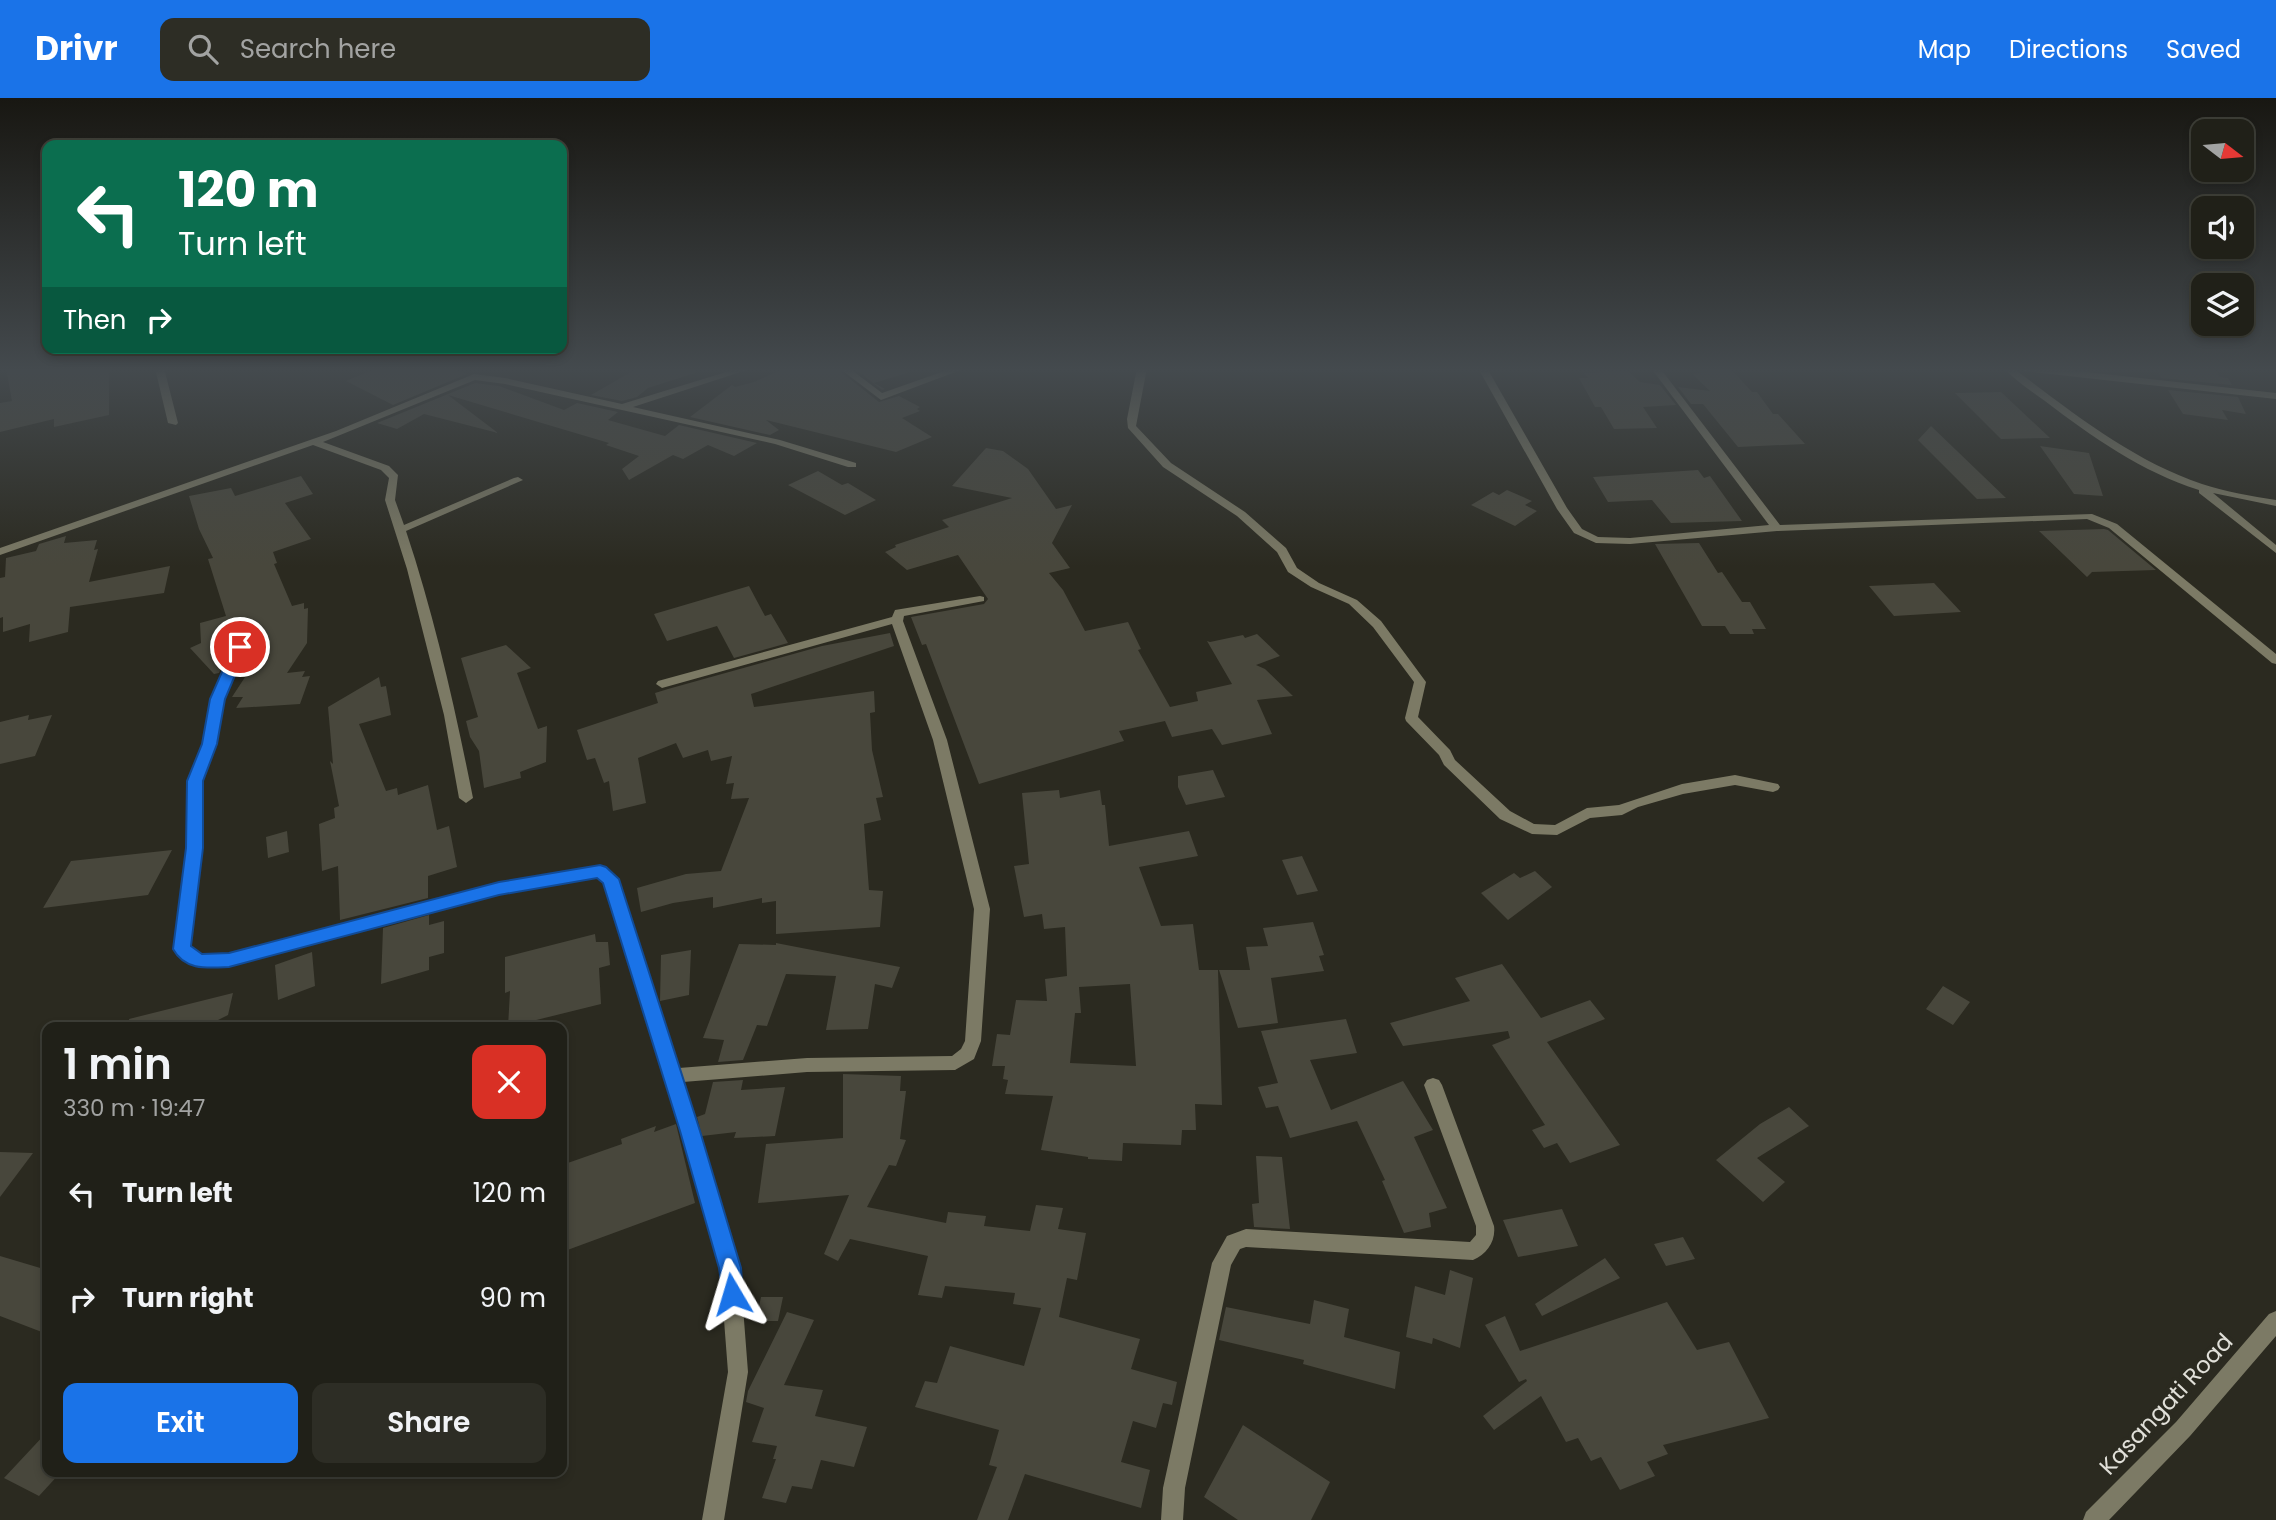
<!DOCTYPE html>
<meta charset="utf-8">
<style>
:root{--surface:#202018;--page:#2d2d25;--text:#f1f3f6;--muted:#a2a3a2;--line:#3d3e37;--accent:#1a73e8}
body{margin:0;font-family:Poppins,sans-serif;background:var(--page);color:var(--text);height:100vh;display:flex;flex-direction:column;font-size:26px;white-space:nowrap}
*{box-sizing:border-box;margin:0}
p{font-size:23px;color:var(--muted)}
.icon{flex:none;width:38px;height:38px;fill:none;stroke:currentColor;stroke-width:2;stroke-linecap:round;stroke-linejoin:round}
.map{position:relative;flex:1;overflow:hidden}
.side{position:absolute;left:42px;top:924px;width:525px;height:455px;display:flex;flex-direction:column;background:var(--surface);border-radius:14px;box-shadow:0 4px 10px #0003,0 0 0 2px var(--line)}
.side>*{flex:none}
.guide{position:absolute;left:42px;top:42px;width:525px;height:214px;border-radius:14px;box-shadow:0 4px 10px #0003,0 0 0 2px var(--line);background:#0b6e4f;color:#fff;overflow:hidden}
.needle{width:46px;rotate:106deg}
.fabs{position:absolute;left:2191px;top:21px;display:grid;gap:14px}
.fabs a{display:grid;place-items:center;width:63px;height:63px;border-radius:14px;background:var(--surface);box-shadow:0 4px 10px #0003,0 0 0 2px var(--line);font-size:35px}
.pin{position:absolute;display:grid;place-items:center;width:60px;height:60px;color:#fff;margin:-30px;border:4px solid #fff;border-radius:50%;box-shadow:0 2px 7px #0007}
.me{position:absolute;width:77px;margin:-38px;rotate:353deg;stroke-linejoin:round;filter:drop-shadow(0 0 5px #0008)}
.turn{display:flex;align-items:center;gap:24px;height:147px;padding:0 21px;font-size:32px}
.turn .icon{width:91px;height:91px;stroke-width:2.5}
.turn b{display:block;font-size:49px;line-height:60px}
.then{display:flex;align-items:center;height:66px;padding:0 21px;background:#0003;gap:14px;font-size:26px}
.round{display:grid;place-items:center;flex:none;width:74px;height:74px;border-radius:14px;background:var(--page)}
.summary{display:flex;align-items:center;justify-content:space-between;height:119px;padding:0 21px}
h1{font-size:42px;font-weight:600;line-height:52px}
.button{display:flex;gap:14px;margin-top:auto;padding:14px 21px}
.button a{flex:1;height:80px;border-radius:14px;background:var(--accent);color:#fff;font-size:28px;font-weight:600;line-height:80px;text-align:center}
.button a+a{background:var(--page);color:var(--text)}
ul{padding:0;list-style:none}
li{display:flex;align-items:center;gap:21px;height:105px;padding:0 21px}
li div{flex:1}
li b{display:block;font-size:26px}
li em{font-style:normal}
header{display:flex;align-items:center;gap:42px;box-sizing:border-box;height:98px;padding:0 35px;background:var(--accent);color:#fff}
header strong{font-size:33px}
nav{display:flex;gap:38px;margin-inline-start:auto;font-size:24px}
.search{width:490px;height:63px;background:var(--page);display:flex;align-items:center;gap:18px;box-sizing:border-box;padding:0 24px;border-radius:14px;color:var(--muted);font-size:26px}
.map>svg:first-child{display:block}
.building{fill:#48473c;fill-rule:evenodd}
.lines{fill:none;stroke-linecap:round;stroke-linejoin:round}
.minor{fill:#7c7a65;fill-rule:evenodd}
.tertiary{fill:#7c7a65;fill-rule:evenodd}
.route{fill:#1a73e8;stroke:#114b97;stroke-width:2}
.labels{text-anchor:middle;stroke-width:7;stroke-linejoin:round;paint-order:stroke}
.near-street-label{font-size:23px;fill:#e1e0d9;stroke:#2b2a20}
</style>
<header>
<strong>Drivr</strong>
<div class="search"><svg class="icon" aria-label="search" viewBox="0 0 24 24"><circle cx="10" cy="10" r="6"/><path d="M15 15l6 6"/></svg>Search here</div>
<nav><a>Map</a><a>Directions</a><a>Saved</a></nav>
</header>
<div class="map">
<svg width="2276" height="1422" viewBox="0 0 2276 1422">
<rect width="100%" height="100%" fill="#2b2a20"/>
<path class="building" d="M 6,270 L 109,270 L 109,317 L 54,329 L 54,321 L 0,334 L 0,305 L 12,303 Z
M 377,270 L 452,270 L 467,276 L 393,307 L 346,283 Z
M 638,270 L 694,270 L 695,275 L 648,290 L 637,299 L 622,303 L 591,297 Z
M 785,270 L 836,270 L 879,304 L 899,298 L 920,309 L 917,311 L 920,313 L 902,320 L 932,339 L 896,354 L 766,322 L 779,332 L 770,337 L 690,319 L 732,287 L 735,289 L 754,284 Z
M 854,270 L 906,270 L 907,275 L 874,285 L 885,291 L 882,292 Z
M 1696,270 L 1730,270 L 1752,294 L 1757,294 L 1773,316 L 1778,316 L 1805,346 L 1738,349 L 1703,306 L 1691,306 L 1678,289 L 1710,293 L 1692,276 L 1701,275 Z
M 2156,270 L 2214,270 L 2220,279 L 2228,280 L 2232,287 L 2161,280 Z
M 1628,273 L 1640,284 L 1660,287 L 1676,307 L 1643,309 L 1657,330 L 1614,331 L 1601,309 L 1595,309 L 1579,280 L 1588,280 L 1584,275 Z
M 475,285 L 499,288 L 564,312 L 577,305 L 618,314 L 608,322 L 665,338 L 679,327 L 757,345 L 734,358 L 708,347 L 683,361 L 673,357 L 629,382 L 622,371 L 639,358 L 606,347 L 609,345 L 448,297 L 498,335 L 424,316 L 397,331 L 377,325 Z
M 2168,292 L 2238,299 L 2246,316 L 2222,312 L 2228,322 L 2183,316 Z
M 2001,294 L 2050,340 L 2001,341 L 1955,295 Z
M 1931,328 L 2006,400 L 1977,401 L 1918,342 Z
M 2040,348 L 2089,355 L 2103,398 L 2074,396 Z
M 986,350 L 1003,353 L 1028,371 L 1056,411 L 1072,407 L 1052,445 L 1070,470 L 1049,475 L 1063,492 L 1085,533 L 1128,524 L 1141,551 L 1138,552 L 1170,609 L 1198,603 L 1196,594 L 1232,586 L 1207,543 L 1210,544 L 1243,537 L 1245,540 L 1257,536 L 1280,558 L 1256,567 L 1265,571 L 1293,598 L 1257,602 L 1272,636 L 1222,647 L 1212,631 L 1172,639 L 1165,623 L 1119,633 L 1124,643 L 979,686 L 926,546 L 922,547 L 911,519 L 984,506 L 988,501 L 958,457 L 907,472 L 885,454 L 896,449 L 895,447 L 949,429 L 942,422 L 1012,400 L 952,388 Z
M 1698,372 L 1704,380 L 1710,378 L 1742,423 L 1671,425 L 1652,402 L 1608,404 L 1593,379 Z
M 818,373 L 842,387 L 848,385 L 876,402 L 845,417 L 788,387 Z
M 301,378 L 313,396 L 285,405 L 311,441 L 273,454 L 277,465 L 274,466 L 292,508 L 304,505 L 304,511 L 308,510 L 307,545 L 287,575 L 305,573 L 302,579 L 310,578 L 300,606 L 236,610 L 243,599 L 232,599 L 251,570 L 239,572 L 248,550 L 246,545 L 234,545 L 219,575 L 214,576 L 190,550 L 201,545 L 200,525 L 226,518 L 208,461 L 213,460 L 199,431 L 189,398 L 231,390 L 235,398 Z
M 1507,392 L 1532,403 L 1525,407 L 1537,413 L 1515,428 L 1471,407 L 1493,394 L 1499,397 Z
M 2104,431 L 2108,432 L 2156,472 L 2092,474 L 2087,479 L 2039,433 Z
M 66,438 L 64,445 L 97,442 L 94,452 L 98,451 L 89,484 L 170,468 L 164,495 L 70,509 L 68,534 L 29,544 L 30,526 L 3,534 L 3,519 L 0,520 L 0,480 L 5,479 L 6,460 L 36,453 L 39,446 Z
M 1699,445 L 1718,475 L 1722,474 L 1742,504 L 1750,504 L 1766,531 L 1752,531 L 1754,536 L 1730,536 L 1725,528 L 1702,528 L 1655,446 Z
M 1934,485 L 1961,514 L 1894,518 L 1869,488 Z
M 749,488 L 765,518 L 771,516 L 788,545 L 734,560 L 717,528 L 667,543 L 654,516 Z
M 890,535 L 894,548 L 751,596 L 754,609 L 874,593 L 875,614 L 870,615 L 872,652 L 883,699 L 876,700 L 881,722 L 864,726 L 869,792 L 883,793 L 880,829 L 776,836 L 776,803 L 762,805 L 762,800 L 713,810 L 713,799 L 673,805 L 641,814 L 637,790 L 686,776 L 721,773 L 749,700 L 731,701 L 734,685 L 726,686 L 732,658 L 711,663 L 708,652 L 683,660 L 676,645 L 638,660 L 646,705 L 613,713 L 609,683 L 604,685 L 595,660 L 587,662 L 577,632 L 658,605 L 655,595 L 668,591 L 822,548 Z
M 506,547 L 531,570 L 517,575 L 538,631 L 547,628 L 546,664 L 520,674 L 521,680 L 484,690 L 479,653 L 470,639 L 466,623 L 478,619 L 461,560 Z
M 379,579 L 381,589 L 386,588 L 391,617 L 359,626 L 386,693 L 397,690 L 398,697 L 428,687 L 437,732 L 449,728 L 457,769 L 428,778 L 428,800 L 340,822 L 338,768 L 322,773 L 319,726 L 335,720 L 334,710 L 339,708 L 330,663 L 333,666 L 328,609 Z
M 29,617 L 28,622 L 52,617 L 35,658 L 0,666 L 0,624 Z
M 1213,672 L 1225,699 L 1186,707 L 1178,689 L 1178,678 Z
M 1059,692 L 1060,700 L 1100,692 L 1102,707 L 1105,707 L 1109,748 L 1189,733 L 1198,758 L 1139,769 L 1161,828 L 1193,826 L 1199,872 L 1218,872 L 1222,1007 L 1195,1006 L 1196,1032 L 1182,1032 L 1181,1047 L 1123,1045 L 1122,1063 L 1088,1061 L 1088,1059 L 1041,1052 L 1053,998 L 1005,996 L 1008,982 L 1003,981 L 1005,968 L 992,968 L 997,936 L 1010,937 L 1016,902 L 1047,903 L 1045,881 L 1067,878 L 1065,829 L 1044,831 L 1042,816 L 1024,819 L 1014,768 L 1029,766 L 1022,695 ZM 1130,886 L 1136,968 L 1070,965 L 1075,915 L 1081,915 L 1079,889 Z
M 287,733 L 289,754 L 268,760 L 266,739 Z
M 172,752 L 148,797 L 43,810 L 71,763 Z
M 1302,758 L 1318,793 L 1297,797 L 1282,762 Z
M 1535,773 L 1552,789 L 1508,822 L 1481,795 L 1514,775 L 1520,780 Z
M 429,817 L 429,827 L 444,823 L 444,855 L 429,859 L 429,872 L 381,886 L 383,830 Z
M 1313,824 L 1324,857 L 1319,858 L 1324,873 L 1271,880 L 1278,925 L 1238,930 L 1219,872 L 1250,872 L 1246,849 L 1268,848 L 1263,830 Z
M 595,836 L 596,844 L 608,844 L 610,867 L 599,870 L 601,906 L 508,929 L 510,893 L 505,895 L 505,859 Z
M 776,845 L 900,869 L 892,890 L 875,886 L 868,931 L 826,932 L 836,878 L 786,876 L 767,928 L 757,927 L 743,962 L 718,964 L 724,942 L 703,940 L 739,846 L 776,847 Z
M 691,852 L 689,897 L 660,903 L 661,857 Z
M 312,854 L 315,888 L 278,902 L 275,867 Z
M 1502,866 L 1541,920 L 1590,902 L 1605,921 L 1547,944 L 1620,1047 L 1570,1065 L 1557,1045 L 1544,1050 L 1532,1032 L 1545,1027 L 1492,947 L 1510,940 L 1508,933 L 1403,948 L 1390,925 L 1470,903 L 1455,880 Z
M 1943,888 L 1970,904 L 1953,927 L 1926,911 Z
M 233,895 L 228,917 L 216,923 L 215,929 L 130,929 L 129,921 Z
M 1346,921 L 1357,955 L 1310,962 L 1331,1012 L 1403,983 L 1433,1032 L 1414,1039 L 1447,1110 L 1429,1115 L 1431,1129 L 1404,1135 L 1382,1083 L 1385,1082 L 1357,1023 L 1290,1040 L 1278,1008 L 1266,1010 L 1258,989 L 1278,985 L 1261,933 Z
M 843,976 L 901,978 L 900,993 L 906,993 L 900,1041 L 906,1042 L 896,1068 L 889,1067 L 867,1109 L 946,1125 L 948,1114 L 986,1118 L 984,1128 L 1030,1133 L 1036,1107 L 1063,1110 L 1058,1131 L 1086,1135 L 1077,1182 L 1067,1180 L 1059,1219 L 1140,1241 L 1131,1271 L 1177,1284 L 1172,1307 L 1163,1305 L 1156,1330 L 1133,1323 L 1121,1364 L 1150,1372 L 1141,1410 L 1025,1376 L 1008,1422 L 977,1422 L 997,1369 L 989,1367 L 999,1332 L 915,1309 L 925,1283 L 937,1285 L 950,1248 L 1024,1268 L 1041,1210 L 1013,1206 L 1015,1195 L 945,1188 L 942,1200 L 918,1197 L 928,1158 L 850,1141 L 838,1163 L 824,1156 L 849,1097 L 758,1105 L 766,1046 L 843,1040 Z
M 743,982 L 741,992 L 785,989 L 775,1038 L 734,1040 L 736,1034 L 702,1038 L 697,1019 L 705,1016 L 713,984 Z
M 1789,1009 L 1809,1028 L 1757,1060 L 1785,1084 L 1763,1104 L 1716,1062 L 1760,1026 Z
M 676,1026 L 695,1105 L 562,1154 L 562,1067 L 622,1046 L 621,1041 L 656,1028 L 654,1034 Z
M 0,1054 L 33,1055 L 0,1099 Z
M 1256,1058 L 1282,1059 L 1290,1131 L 1254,1129 L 1252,1106 L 1259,1105 Z
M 1562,1111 L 1578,1148 L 1518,1159 L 1503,1122 Z
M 1683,1139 L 1695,1161 L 1666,1168 L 1654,1146 Z
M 0,1158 L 47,1172 L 47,1236 L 0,1218 Z
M 1605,1160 L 1620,1180 L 1542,1218 L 1535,1206 Z
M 1450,1172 L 1473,1180 L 1460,1250 L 1433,1240 L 1432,1246 L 1406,1239 L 1415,1188 L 1445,1197 Z
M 761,1199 L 783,1199 L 778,1223 L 756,1223 Z
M 1314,1202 L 1349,1211 L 1344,1239 L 1400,1254 L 1395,1291 L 1303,1266 L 1304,1262 L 1219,1242 L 1226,1209 L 1310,1226 Z
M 1667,1204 L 1697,1252 L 1729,1244 L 1769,1320 L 1663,1347 L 1668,1356 L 1647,1364 L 1655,1378 L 1620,1392 L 1601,1359 L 1591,1363 L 1578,1340 L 1566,1344 L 1541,1298 L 1494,1332 L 1483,1318 L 1527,1283 L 1526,1281 L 1519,1284 L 1485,1227 L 1505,1218 L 1520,1253 Z
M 787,1214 L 814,1222 L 784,1287 L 823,1292 L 815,1318 L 867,1329 L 854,1369 L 821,1362 L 812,1391 L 792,1388 L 786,1405 L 762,1400 L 776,1361 L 773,1361 L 777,1348 L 752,1344 L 764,1310 L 746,1304 L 748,1293 Z
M 1243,1327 L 1330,1384 L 1311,1422 L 1238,1422 L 1204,1399 Z
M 47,1334 L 47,1374 L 61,1374 L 39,1398 L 4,1380 Z"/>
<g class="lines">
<path class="minor" d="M 155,270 L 164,270 L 178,325 L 176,327 L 168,325 Z
M 739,270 L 753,270 L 633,309 L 780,342 L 856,365 L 856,369 L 848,369 L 775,346 L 505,286 L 475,282 L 323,344 L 389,368 L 398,377 L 395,402 L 404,427 L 514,380 L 518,379 L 523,382 L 406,433 C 435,520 455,610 473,700 L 466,705 L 459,700 L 444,617 L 407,471 L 385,402 L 389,380 L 381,372 L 313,347 L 0,457 L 0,450 L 336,333 L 474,276 L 505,280 L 622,306 Z
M 839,270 L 849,270 L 882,295 L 953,270 L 966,270 L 881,302 Z
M 1137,270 L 1147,270 L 1136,328 L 1171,365 L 1245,414 L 1286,450 L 1297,470 L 1319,485 L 1357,502 L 1381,523 L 1426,584 L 1418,619 L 1450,652 L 1455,662 L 1510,713 L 1534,726 L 1555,727 L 1587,710 L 1619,707 L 1682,686 L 1735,677 L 1778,686 L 1780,689 L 1778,692 L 1773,694 L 1735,687 L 1683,696 L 1638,709 L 1622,717 L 1590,720 L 1557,737 L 1532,736 L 1500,721 L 1444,667 L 1439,657 L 1406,623 L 1405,620 L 1414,584 L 1373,529 L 1349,506 L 1311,489 L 1288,474 L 1277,454 L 1237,418 L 1163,369 L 1128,330 L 1127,321 Z
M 1478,270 L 1487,270 L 1567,410 L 1582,431 L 1598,439 L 1630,440 L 1769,427 L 1651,270 L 1660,270 L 1780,427 L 2092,416 L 2117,426 L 2276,556 L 2276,566 L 2272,565 L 2109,430 L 2087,421 L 1777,433 L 1630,446 L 1596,445 L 1574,435 L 1557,411 Z
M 2003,270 L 2013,270 C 2072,314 2131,362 2202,386 C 2226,394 2251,398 2276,402 L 2276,408 L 2213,395 L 2276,447 L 2276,455 L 2199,395 L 2199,392 C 2142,374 2092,339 2045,303 C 2031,293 2015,282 2003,270 Z
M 2020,270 L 2050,270 L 2276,295 L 2276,301 L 2024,273 Z
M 980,498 L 984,499 L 984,503 L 904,518 L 903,523 L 947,642 L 990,811 L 981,943 L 974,961 L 955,972 L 807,974 L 683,984 L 740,1170 L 748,1274 L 724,1422 L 702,1422 L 728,1274 L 720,1170 L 681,1033 L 604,784 L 597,779 L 499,796 L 229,868 C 206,870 189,873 174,851 L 187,750 L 188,683 L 202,646 L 211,601 L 234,549 L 236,546 L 244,546 L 246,549 L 223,601 L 216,646 L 202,683 L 201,750 L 190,849 L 202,858 L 229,856 L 499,784 L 600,768 L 605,769 L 617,781 L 679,970 L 807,960 L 952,958 L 961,951 L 965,943 L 974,811 L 933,642 L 892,526 L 662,590 L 656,586 L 658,583 L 892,519 L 895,512 Z
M 1433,980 L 1439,982 L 1442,987 L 1494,1128 C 1496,1143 1487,1156 1473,1162 L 1246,1149 L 1240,1151 L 1231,1167 L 1185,1390 L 1183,1422 L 1161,1422 L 1163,1390 L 1212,1165 L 1227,1138 L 1246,1131 L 1470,1144 L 1476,1137 L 1476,1128 L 1424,987 L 1427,982 Z"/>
<path class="tertiary" d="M 2276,1213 L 2276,1238 L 2190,1338 L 2109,1422 L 2083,1422 L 2086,1414 L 2176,1324 L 2269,1216 Z"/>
</g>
<linearGradient id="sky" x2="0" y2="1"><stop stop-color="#181712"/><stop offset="0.58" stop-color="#444a4e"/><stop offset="1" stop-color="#444a4e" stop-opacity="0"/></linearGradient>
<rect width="2276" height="469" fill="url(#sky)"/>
<path class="route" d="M 240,545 L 247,549 L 225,601 L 217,646 L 203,683 L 203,750 L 191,848 L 202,856 L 229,855 L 499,784 L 600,767 L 606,769 L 619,781 L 700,1033 L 741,1170 L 743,1196 L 740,1204 L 732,1207 L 724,1204 L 719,1170 L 680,1033 L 603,785 L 597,780 L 499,797 L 229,869 C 208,870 185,873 173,851 L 186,750 L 187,683 L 202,646 L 210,601 L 233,549 Z"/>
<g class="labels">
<g class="near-street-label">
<text transform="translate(2166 1306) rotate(-47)" y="8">Kasangati Road</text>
</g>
</g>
</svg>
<div class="fabs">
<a><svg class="needle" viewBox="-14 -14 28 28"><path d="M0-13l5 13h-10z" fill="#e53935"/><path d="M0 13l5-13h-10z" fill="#a2a3a2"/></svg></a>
<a><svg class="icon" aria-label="sound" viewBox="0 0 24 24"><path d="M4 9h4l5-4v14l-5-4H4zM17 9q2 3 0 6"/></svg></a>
<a><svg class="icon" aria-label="layers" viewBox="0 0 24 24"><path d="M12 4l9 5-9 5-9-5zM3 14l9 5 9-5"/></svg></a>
</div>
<div class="pin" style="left:240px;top:549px;background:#d93025"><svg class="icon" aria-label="arrive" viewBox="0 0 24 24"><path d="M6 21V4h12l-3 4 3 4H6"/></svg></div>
<svg class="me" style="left:732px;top:1196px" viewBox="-20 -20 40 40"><path d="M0-17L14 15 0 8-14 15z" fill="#1a73e8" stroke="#fff" stroke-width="4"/></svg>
<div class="guide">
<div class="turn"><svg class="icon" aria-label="left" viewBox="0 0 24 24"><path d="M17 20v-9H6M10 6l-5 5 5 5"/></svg><div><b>120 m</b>Turn left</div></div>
<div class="then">Then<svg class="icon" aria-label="right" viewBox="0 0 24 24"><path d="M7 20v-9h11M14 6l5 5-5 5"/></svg></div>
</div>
<section class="side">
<div class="summary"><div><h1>1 min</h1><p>330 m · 19:47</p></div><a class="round" style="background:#d93025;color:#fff"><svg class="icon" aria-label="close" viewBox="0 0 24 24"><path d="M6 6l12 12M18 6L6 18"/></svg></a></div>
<ul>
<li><svg class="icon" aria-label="left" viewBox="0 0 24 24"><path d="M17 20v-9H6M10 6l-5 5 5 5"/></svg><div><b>Turn left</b></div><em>120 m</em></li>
<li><svg class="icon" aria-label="right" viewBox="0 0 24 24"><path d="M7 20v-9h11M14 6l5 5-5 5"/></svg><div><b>Turn right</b></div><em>90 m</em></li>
</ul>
<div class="button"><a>Exit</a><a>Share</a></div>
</section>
</div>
